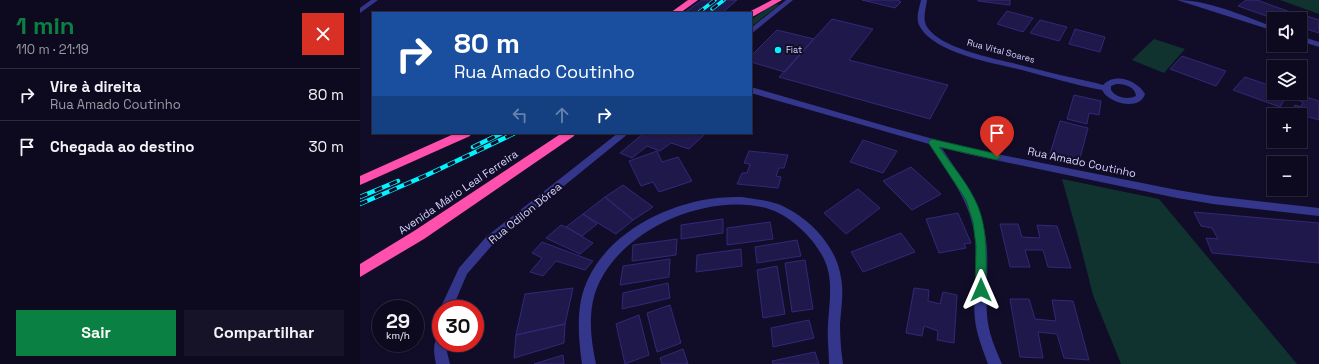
<!DOCTYPE html>
<html lang="pt">
<meta charset="utf-8">
<style>
:root{--surface:#0d0a1f;--page:#161328;--text:#f1f3f6;--muted:#9a9aa4;--line:#2d2b3d;--accent:#0b8043}
body{margin:0;font-family:"Space Grotesk",sans-serif;background:var(--page);color:var(--text);height:100vh;display:flex;flex-direction:column;font-size:15px;white-space:nowrap}
*{box-sizing:border-box;margin:0}
p{font-size:13px;color:var(--muted)}
.icon{flex:none;width:22px;height:22px;fill:none;stroke:currentColor;stroke-width:2;stroke-linecap:round;stroke-linejoin:round}
.map{position:relative;flex:1;overflow:hidden}
.side{display:flex;flex-direction:column;background:var(--surface);width:360px}
.side>*{flex:none}
.guide{position:absolute;left:12px;top:12px;width:380px;height:122px;border-radius:0px;box-shadow:0 1px 3px #0004,0 0 0 1px var(--line);background:#1a4fa0;color:#fff;overflow:hidden}
.tools{position:absolute;left:907px;top:12px;display:grid;gap:8px}
.tools a{display:grid;place-items:center;width:40px;height:40px;border-radius:0px;background:var(--surface);box-shadow:0 1px 3px #0004,0 0 0 1px var(--line);font-size:20px}
.speed{position:absolute;left:12px;top:300px;display:flex;gap:8px;font-size:20px;font-weight:700;text-align:center}
.speed>*{display:grid;place-content:center;width:52px;height:52px;border-radius:50%;background:var(--surface);box-shadow:0 1px 3px #0004,0 0 0 1px var(--line);line-height:1}
.speed small{font-size:10px;font-weight:400}
.speed .limit{border:6px solid #d22;background:#fff;color:#111}
.pin{position:absolute;display:grid;place-items:center;width:34px;height:34px;color:#fff;margin:-41px -17px;border-radius:50% 50% 50% 0;rotate:-45deg;box-shadow:0 0 4px #0007}
.pin .icon{rotate:45deg}
.me{position:absolute;width:44px;margin:-22px;rotate:0deg;stroke-linejoin:round;filter:drop-shadow(0 0 3px #0008)}
.turn{display:flex;align-items:center;gap:14px;height:84px;padding:0 16px;font-size:18px}
.turn .icon{width:52px;height:52px;stroke-width:2.5}
.turn b{display:block;font-size:28px;line-height:34px}
.lanes{display:flex;align-items:center;height:38px;padding:0 16px;background:#0003;justify-content:center;gap:20px;direction:ltr}
.lanes .off{opacity:.35}
.round{display:grid;place-items:center;flex:none;width:42px;height:42px;border-radius:0px;background:var(--page)}
.head{display:flex;align-items:center;justify-content:space-between;height:68px;padding:0 16px}
h1{font-size:24px;font-weight:600;line-height:30px;color:var(--accent)}
.button{display:flex;gap:8px;margin-top:auto;padding:8px 16px}
.button a{flex:1;height:46px;border-radius:0px;background:var(--accent);color:#fff;font-size:16px;font-weight:600;line-height:46px;text-align:center}
.button a+a{background:var(--page);color:var(--text)}
ul{padding:0;list-style:none}
li{display:flex;align-items:center;gap:12px;height:52px;padding:0 16px;border-top:1px solid var(--line)}
li div{flex:1}
li b{display:block;font-size:15px}
li em{font-style:normal}
main{display:flex;flex:1;min-height:0}
.map>svg:first-child{display:block}
.green{fill:#103330}
.building{fill:#1f184b;stroke:#332879}
.lines{fill:none;stroke-linecap:round;stroke-linejoin:round}
.minor{fill:#34368c;fill-rule:evenodd}
.highway{fill:#ff50ad;fill-rule:evenodd}
.rail-far1-casing{stroke:#01f3ff;stroke-width:3.5}
.rail-casing{stroke:#01f3ff;stroke-width:4.5}
.rail-far1{stroke:#110d29;stroke-width:2.5;stroke-dasharray:7;stroke-linecap:butt}
.rail{stroke:#110d29;stroke-width:3;stroke-dasharray:8;stroke-linecap:butt}
.route{fill:#0b8043;stroke:#07532c}
.poi-dot{fill:#01f3ff;stroke:#110d29;stroke-width:1.5}
.labels{text-anchor:middle;stroke-width:4;stroke-linejoin:round;paint-order:stroke}
.far-poi-label{font-size:9px;fill:#d8d5ff;stroke:#110d29;text-anchor:start}
.far-street-label{font-size:9px;fill:#d8d5ff;stroke:#110d29}
.street-label{font-size:11px;fill:#d8d5ff;stroke:#110d29}
</style>
<main>
<section class="side">
<div class="head"><div><h1>1 min</h1><p>110 m · 21:19</p></div><a class="round" style="background:#d93025;color:#fff"><svg class="icon" aria-label="close" viewBox="0 0 24 24"><path d="M6 6l12 12M18 6L6 18"/></svg></a></div>
<ul>
<li><svg class="icon" aria-label="right" viewBox="0 0 24 24"><path d="M7 20v-9h11M14 6l5 5-5 5"/></svg><div><b>Vire à direita</b><p>Rua Amado Coutinho</p></div><em>80 m</em></li>
<li><svg class="icon" aria-label="arrive" viewBox="0 0 24 24"><path d="M6 21V4h12l-3 4 3 4H6"/></svg><div><b>Chegada ao destino</b></div><em>30 m</em></li>
</ul>
<div class="button"><a>Sair</a><a>Compartilhar</a></div>
</section>
<div class="map">
<svg width="959" height="364" viewBox="0 0 959 364">
<rect width="100%" height="100%" fill="#110d29"/>
<path class="green" d="M 920,0 L 959,0 L 959,14 Z
M 417,4 L 419,5 L 391,27 L 391,20 L 408,8 Z
M 794,39 L 825,49 L 804,73 L 772,60 Z
M 702,179 L 799,199 L 937,364 L 761,364 L 733,295 L 718,236 Z"/>
<path class="building" d="M 342,0 L 377,0 L 362,13 L 324,13 Z
M 502,0 L 538,0 L 541,2 L 535,8 Z
M 618,0 L 650,0 L 650,5 L 618,1 Z
M 886,0 L 897,0 L 930,12 L 921,19 L 915,19 L 878,6 Z
M 647,11 L 673,18 L 663,32 L 637,24 Z
M 938,13 L 959,20 L 959,33 L 940,27 L 940,19 L 931,19 Z
M 472,19 L 513,29 L 489,60 L 588,85 L 570,119 L 419,77 Z
M 680,20 L 707,27 L 699,41 L 670,33 Z
M 715,29 L 745,37 L 740,52 L 709,44 Z
M 417,30 L 454,39 L 425,72 L 391,62 L 391,56 Z
M 822,56 L 866,71 L 856,86 L 810,69 Z
M 885,77 L 914,87 L 914,93 L 929,93 L 920,107 L 873,90 Z
M 714,95 L 741,101 L 739,115 L 729,113 L 727,124 L 707,119 Z
M 939,95 L 959,101 L 959,120 L 932,112 L 935,105 L 941,107 L 943,102 L 937,100 Z
M 700,121 L 728,128 L 719,162 L 690,154 Z
M 284,133 L 346,133 L 329,149 L 311,143 L 300,151 L 287,146 L 272,158 L 260,153 Z
M 503,140 L 537,151 L 523,173 L 490,162 Z
M 297,151 L 302,162 L 318,157 L 332,181 L 299,192 L 293,182 L 281,186 L 269,161 Z
M 389,151 L 428,155 L 424,168 L 419,168 L 416,176 L 421,177 L 418,188 L 377,184 L 382,173 L 387,173 L 390,164 L 384,163 Z
M 551,167 L 581,194 L 552,210 L 523,181 Z
M 263,185 L 293,207 L 273,220 L 245,197 Z
M 498,189 L 520,208 L 486,234 L 464,213 Z
M 245,197 L 273,220 L 256,234 L 223,214 Z
M 834,212 L 959,223 L 959,263 L 852,253 L 846,238 L 858,239 L 852,228 L 841,226 Z
M 598,213 L 611,243 L 604,244 L 606,248 L 579,253 L 566,219 Z
M 223,214 L 237,224 L 222,236 L 206,227 Z
M 363,219 L 363,233 L 321,239 L 321,225 Z
M 410,222 L 413,239 L 367,245 L 367,228 Z
M 640,224 L 658,224 L 662,237 L 680,238 L 677,225 L 697,226 L 711,268 L 688,267 L 683,250 L 665,250 L 670,267 L 650,267 Z
M 201,225 L 206,227 L 233,243 L 220,254 L 186,238 Z
M 541,233 L 555,252 L 503,272 L 491,252 Z
M 317,239 L 316,255 L 272,261 L 273,245 Z
M 437,240 L 441,256 L 397,263 L 395,247 Z
M 182,242 L 233,261 L 225,270 L 196,261 L 183,276 L 170,272 L 182,258 L 172,253 Z
M 381,249 L 382,266 L 336,272 L 337,255 Z
M 310,259 L 309,277 L 260,285 L 263,266 Z
M 445,260 L 453,309 L 432,312 L 425,263 Z
M 417,266 L 425,314 L 403,318 L 397,270 Z
M 308,283 L 310,298 L 262,309 L 263,293 Z
M 213,288 L 205,324 L 156,335 L 165,294 Z
M 554,288 L 569,290 L 568,301 L 580,304 L 583,292 L 597,295 L 594,343 L 577,340 L 578,331 L 564,326 L 562,336 L 546,333 Z
M 650,299 L 669,299 L 675,319 L 696,321 L 692,300 L 713,301 L 729,360 L 704,358 L 697,334 L 678,332 L 683,358 L 660,357 Z
M 310,305 L 321,343 L 297,352 L 287,313 Z
M 279,315 L 289,355 L 265,364 L 256,324 Z
M 449,320 L 454,338 L 413,347 L 411,328 Z
M 205,324 L 204,343 L 154,358 L 156,335 Z
M 323,349 L 328,364 L 302,364 L 300,358 Z
M 455,352 L 459,364 L 413,364 L 412,361 Z
M 203,355 L 204,364 L 174,364 Z"/>
<g class="lines">
<path class="minor" d="M 11,0 L 18,0 L 0,13 L 0,8 Z
M 426,0 L 433,0 L 391,34 L 391,28 Z
M 561,0 L 567,0 C 566,8 562,19 567,27 C 582,50 639,59 664,66 C 688,72 712,78 736,83 L 743,85 C 755,72 777,80 785,94 C 780,111 749,104 742,90 C 715,85 689,77 662,70 C 634,63 576,54 560,27 C 555,19 559,9 561,0 ZM 756,84 C 764,84 775,86 776,96 C 768,100 756,98 751,90 L 751,86 Z
M 817,0 C 849,0 883,16 914,27 L 914,31 Z
M 940,36 L 959,42 L 959,47 L 940,41 Z
M 391,87 L 529,127 L 607,148 L 817,190 L 853,196 L 959,208 L 959,216 L 853,204 L 817,198 L 607,154 L 581,147 C 599,174 619,200 625,233 C 630,260 625,287 627,315 C 628,332 635,348 642,364 L 628,364 C 623,350 617,336 615,320 C 612,291 619,262 614,232 C 609,199 587,172 569,144 L 391,93 Z
M 258,133 L 269,133 L 134,243 L 107,274 L 92,309 L 81,309 L 81,311 L 80,309 L 99,268 L 126,237 Z
M 382,197 C 394,199 406,200 418,204 C 448,216 477,246 481,278 C 484,293 481,309 480,324 C 480,337 481,351 483,364 L 469,364 C 469,351 467,338 468,325 C 469,303 474,280 464,259 C 453,237 430,215 406,208 C 348,193 267,227 240,281 C 227,306 230,337 236,364 L 222,364 C 219,343 217,321 221,300 C 234,240 301,204 357,198 C 365,197 374,197 382,197 Z
M 81,337 L 81,343 L 87,343 L 87,352 L 90,364 L 76,364 C 74,355 73,348 76,339 Z"/>
<path class="highway" d="M 328,0 L 338,0 L 320,13 L 310,13 Z
M 412,0 L 422,0 L 394,16 L 391,17 L 391,13 L 387,13 Z
M 96,133 L 111,133 L 110,136 L 0,185 L 0,176 Z
M 202,133 L 215,133 L 214,136 L 64,239 L 0,277 L 0,264 L 54,231 Z"/>
<defs>
<path id="rail-far1" d="M 352,9 L 364,0
M 338,13 L 355,0"/>
<path id="rail" d="M 113,147 L 142,133
M 0,197 L 38,181
M 0,204 L 67,175 L 155,133"/>
</defs>
<use href="#rail-far1" class="rail-far1-casing"/>
<use href="#rail" class="rail-casing"/>
<use href="#rail-far1" class="rail-far1"/>
<use href="#rail" class="rail"/>
</g>
<path class="route" d="M 572,139 L 637,154 L 641,157 L 637,160 L 579,147 C 591,164 605,180 614,198 C 629,226 626,260 626,290 L 625,293 L 621,295 L 617,293 L 615,290 L 616,246 L 613,222 L 606,200 L 568,142 Z"/>
<circle class="poi-dot" cx="418" cy="50" r="4"/>
<g class="labels">
<g class="far-poi-label">
<text x="426" y="53">Fiat</text>
</g>
<g class="far-street-label">
<text transform="translate(641 51) rotate(15)" y="3">Rua Vital Soares</text>
</g>
<g class="street-label">
<text transform="translate(722 162) rotate(12)" y="4">Rua Amado Coutinho</text>
<text transform="translate(98 192) rotate(-34)" y="4">Avenida Mário Leal Ferreira</text>
<text transform="translate(165 213) rotate(-39)" y="4">Rua Odilon Dórea</text>
</g>
</g>
</svg>
<div class="tools">
<a><svg class="icon" aria-label="sound" viewBox="0 0 24 24"><path d="M4 9h4l5-4v14l-5-4H4zM17 9q2 3 0 6"/></svg></a>
<a><svg class="icon" aria-label="layers" viewBox="0 0 24 24"><path d="M12 4l9 5-9 5-9-5zM3 14l9 5 9-5"/></svg></a>
<a>+</a>
<a>−</a>
</div>
<div class="speed"><div>29<small>km/h</small></div><div class="limit">30</div></div>
<div class="pin" style="left:637px;top:157px;background:#d93025"><svg class="icon" aria-label="arrive" viewBox="0 0 24 24"><path d="M6 21V4h12l-3 4 3 4H6"/></svg></div>
<svg class="me" style="left:621px;top:290px" viewBox="-20 -20 40 40"><path d="M0-17L14 15 0 8-14 15z" fill="#0b8043" stroke="#fff" stroke-width="4"/></svg>
<div class="guide">
<div class="turn"><svg class="icon" aria-label="right" viewBox="0 0 24 24"><path d="M7 20v-9h11M14 6l5 5-5 5"/></svg><div><b>80 m</b>Rua Amado Coutinho</div></div>
<div class="lanes"><svg class="icon off" aria-label="left" viewBox="0 0 24 24"><path d="M17 20v-9H6M10 6l-5 5 5 5"/></svg><svg class="icon off" aria-label="ahead" viewBox="0 0 24 24"><path d="M12 20V5M6 11l6-6 6 6"/></svg><svg class="icon" aria-label="right" viewBox="0 0 24 24"><path d="M7 20v-9h11M14 6l5 5-5 5"/></svg></div>
</div>
</div>
</main>
